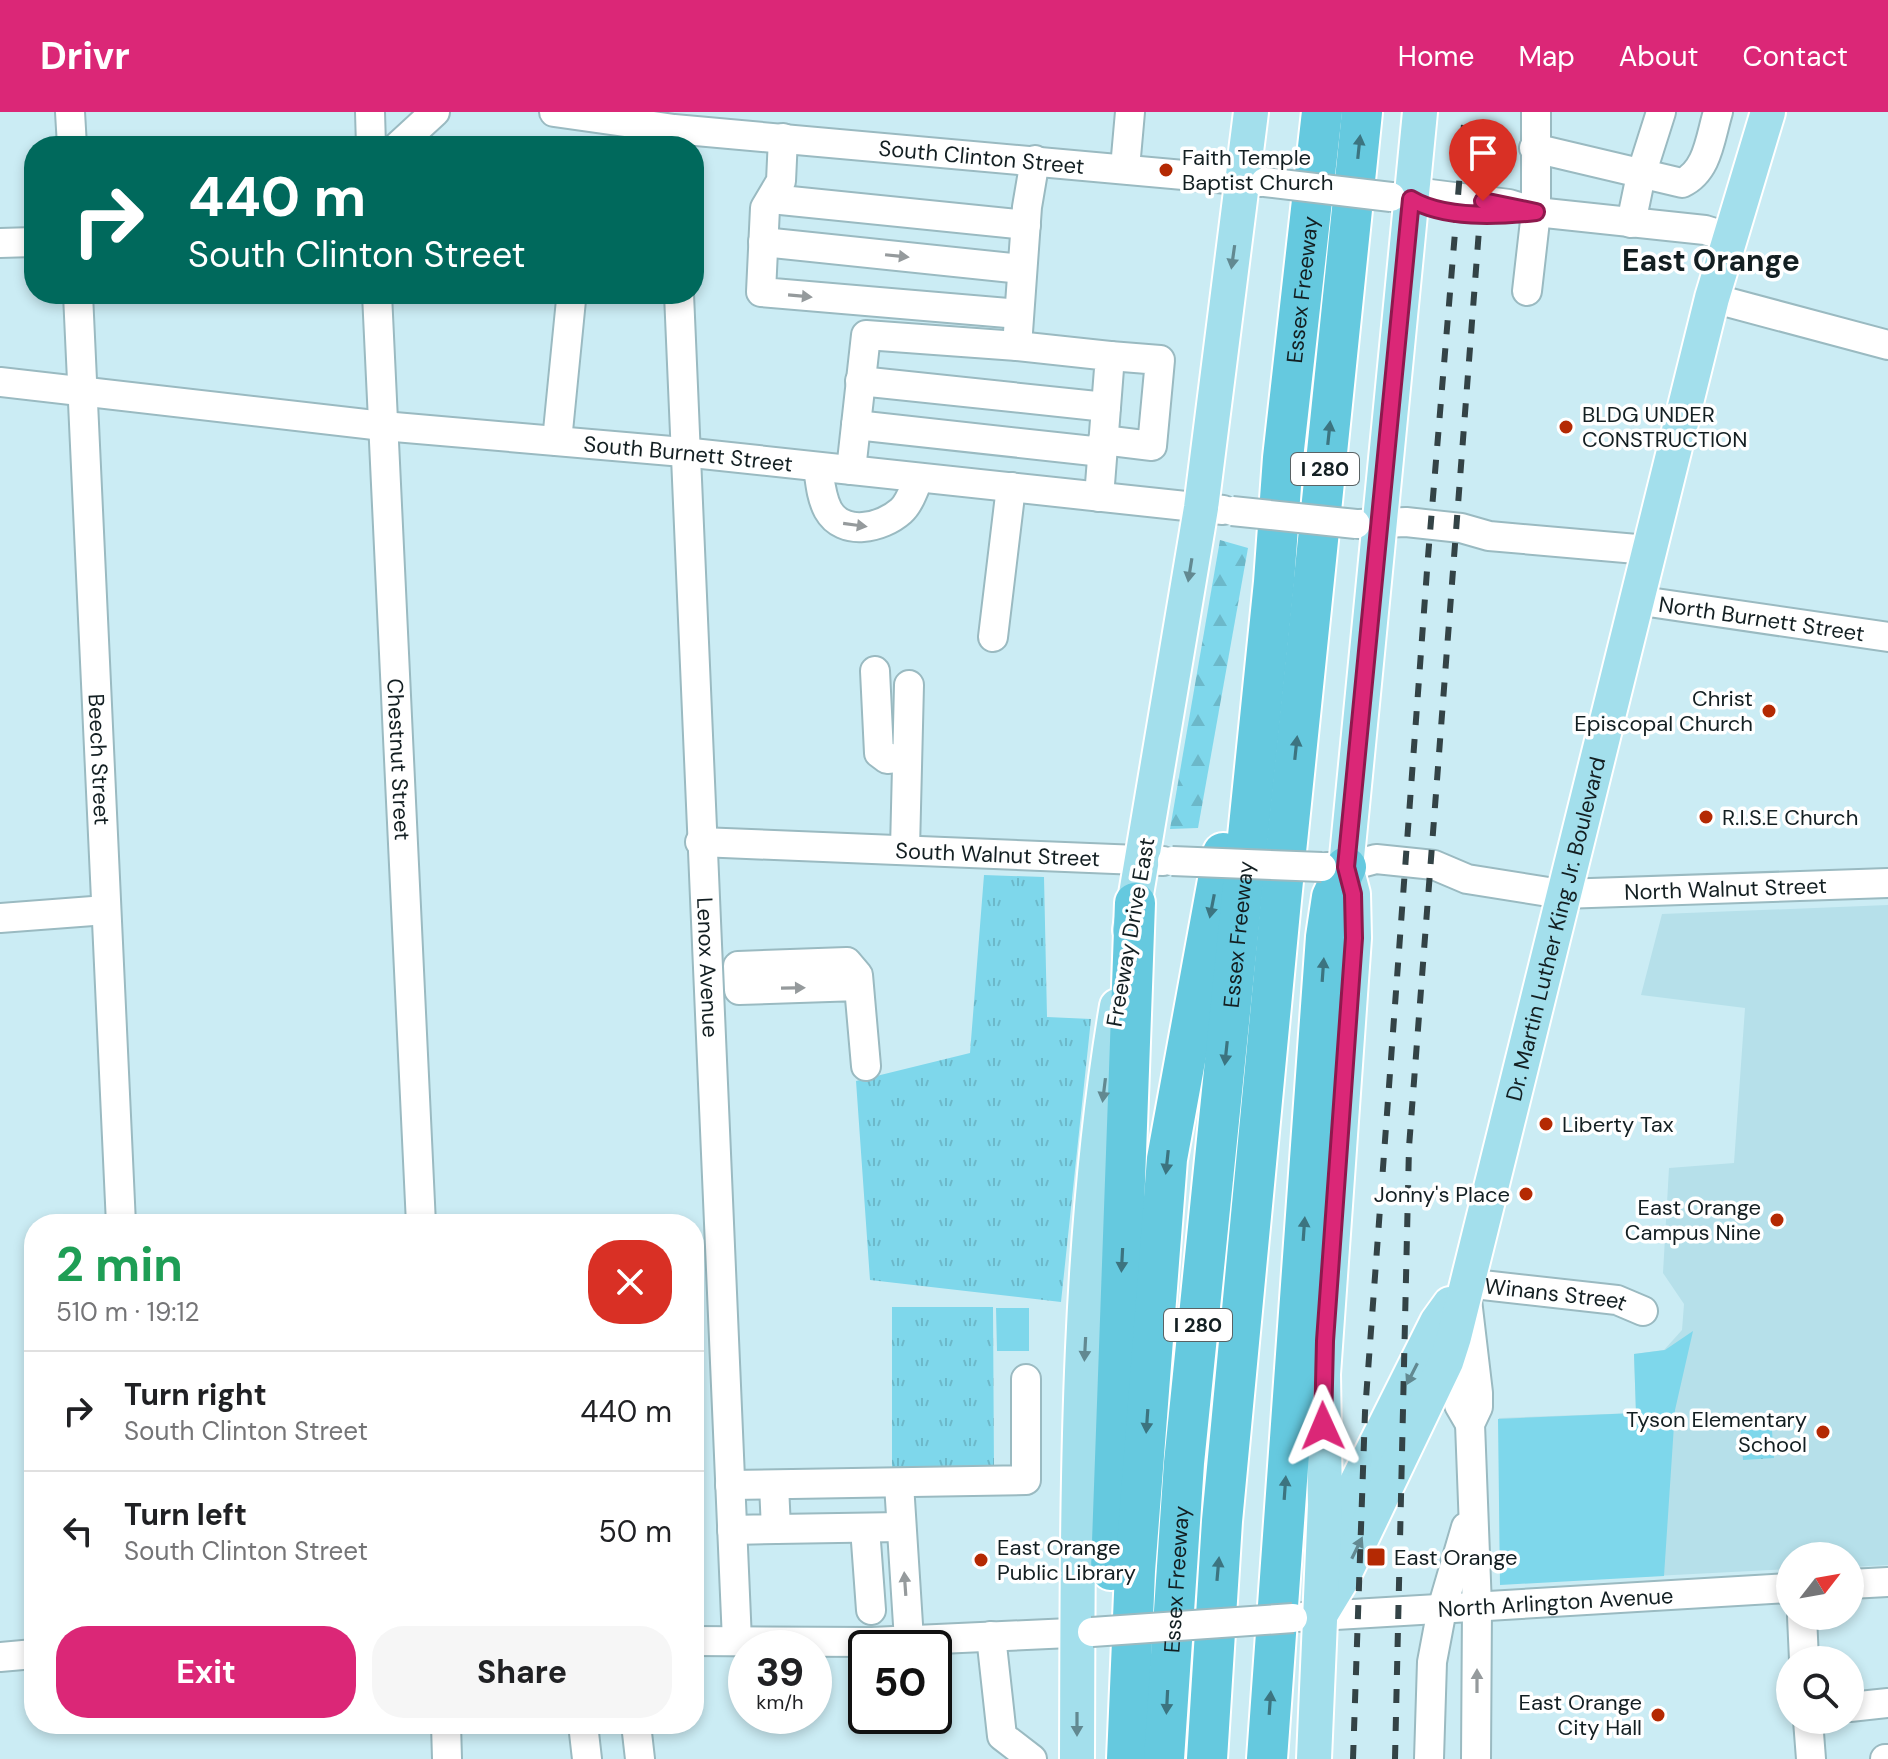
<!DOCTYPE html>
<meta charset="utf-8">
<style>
:root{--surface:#fff;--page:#f6f6f6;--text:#202124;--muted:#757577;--line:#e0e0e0;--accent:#db2777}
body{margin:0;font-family:"DM Sans",sans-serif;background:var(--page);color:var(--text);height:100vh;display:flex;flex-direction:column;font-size:30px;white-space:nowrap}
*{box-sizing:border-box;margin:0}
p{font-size:26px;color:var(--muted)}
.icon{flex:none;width:44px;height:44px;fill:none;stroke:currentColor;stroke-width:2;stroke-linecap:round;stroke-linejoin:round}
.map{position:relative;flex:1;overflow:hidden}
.sheet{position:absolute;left:24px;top:1102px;width:680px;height:520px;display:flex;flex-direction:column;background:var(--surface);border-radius:32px;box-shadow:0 4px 12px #0003}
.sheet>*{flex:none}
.hud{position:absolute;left:24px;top:24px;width:680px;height:168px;border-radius:32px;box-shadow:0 4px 12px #0003;background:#00695c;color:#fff;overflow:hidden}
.needle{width:52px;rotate:59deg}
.controls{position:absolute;left:1776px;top:1430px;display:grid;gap:16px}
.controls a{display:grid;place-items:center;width:88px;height:88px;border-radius:50%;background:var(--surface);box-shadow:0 4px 12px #0003;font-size:40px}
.speed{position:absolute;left:728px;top:1518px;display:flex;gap:16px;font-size:40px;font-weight:700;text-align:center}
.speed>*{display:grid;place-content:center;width:104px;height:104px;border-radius:50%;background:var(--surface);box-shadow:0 4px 12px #0003;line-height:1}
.speed small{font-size:20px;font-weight:400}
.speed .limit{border:4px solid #111;border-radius:12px;background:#fff;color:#111}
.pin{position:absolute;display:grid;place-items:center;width:68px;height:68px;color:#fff;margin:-82px -34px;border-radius:50% 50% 50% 0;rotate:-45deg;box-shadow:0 0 8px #0007}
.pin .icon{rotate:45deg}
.me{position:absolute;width:88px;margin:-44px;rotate:359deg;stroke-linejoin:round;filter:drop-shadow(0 0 6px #0008)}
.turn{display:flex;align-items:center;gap:28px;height:168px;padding:0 32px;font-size:36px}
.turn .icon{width:104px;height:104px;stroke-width:2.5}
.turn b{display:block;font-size:56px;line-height:68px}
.round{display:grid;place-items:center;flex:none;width:84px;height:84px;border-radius:32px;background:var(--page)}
.head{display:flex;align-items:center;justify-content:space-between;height:136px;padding:0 32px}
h1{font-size:48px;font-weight:700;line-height:60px;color:#1e9e55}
.action{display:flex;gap:16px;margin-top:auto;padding:16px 32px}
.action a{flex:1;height:92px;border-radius:32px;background:var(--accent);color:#fff;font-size:32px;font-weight:700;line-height:92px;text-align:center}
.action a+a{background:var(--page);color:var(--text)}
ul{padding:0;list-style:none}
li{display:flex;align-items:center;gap:24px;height:120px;padding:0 32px;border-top:2px solid var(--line)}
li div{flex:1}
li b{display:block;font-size:30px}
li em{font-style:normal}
header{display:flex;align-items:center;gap:48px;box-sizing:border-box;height:112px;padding:0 40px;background:var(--accent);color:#fff}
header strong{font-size:38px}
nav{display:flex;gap:44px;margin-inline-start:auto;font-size:28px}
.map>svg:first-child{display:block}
.built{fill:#b6e0ea}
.green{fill:#7ed7eb}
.forest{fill:url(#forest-firs)}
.park{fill:url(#park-tufts)}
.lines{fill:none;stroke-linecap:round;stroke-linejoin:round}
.minor-casing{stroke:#9abac1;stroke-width:32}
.major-casing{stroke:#fff;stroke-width:38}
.highway-casing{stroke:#fff;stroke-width:44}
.minor{stroke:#fff;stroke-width:28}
.major{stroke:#a3dfec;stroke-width:34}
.highway{stroke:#65c9df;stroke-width:40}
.rail{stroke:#334346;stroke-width:6;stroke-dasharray:14 14;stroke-linecap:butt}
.minor-bridge-casing{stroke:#9abac1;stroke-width:32;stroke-linecap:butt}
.minor-bridge{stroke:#fff;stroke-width:28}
.oneway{fill:#3c7480}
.oneway2{fill:#959a9c}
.oneway3{fill:#628991}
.route-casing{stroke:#8e194d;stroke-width:20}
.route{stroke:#db2777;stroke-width:14}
.poi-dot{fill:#b42903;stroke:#fff;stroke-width:3}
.labels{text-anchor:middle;stroke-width:7;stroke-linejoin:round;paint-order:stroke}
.shield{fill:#fff;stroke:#5a6264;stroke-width:2}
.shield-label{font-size:20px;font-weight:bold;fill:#131f22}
.street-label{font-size:22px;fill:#131f22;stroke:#fff}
.poi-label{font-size:22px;fill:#131f22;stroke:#fff;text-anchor:start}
.district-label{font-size:30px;font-weight:bold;fill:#131f22;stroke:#fff}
</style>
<header>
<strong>Drivr</strong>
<nav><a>Home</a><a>Map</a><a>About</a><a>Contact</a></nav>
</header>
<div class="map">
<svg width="1888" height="1647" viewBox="0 0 1888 1647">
<defs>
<pattern id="forest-firs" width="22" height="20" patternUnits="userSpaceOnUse" patternTransform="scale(2)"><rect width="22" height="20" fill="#7ed7eb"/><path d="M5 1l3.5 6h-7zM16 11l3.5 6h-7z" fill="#6cb8c9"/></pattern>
<pattern id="park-tufts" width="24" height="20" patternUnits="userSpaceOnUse" patternTransform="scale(2)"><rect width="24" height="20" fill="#7ed7eb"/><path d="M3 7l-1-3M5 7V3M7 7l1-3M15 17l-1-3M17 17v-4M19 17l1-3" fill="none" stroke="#6cb8c9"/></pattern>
</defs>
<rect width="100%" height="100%" fill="#cbecf4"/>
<path class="built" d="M 1888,793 L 1888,1453 L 1850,1455 L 1850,1444 L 1790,1444 L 1790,1457 L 1500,1472 L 1499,1306 L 1636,1301 L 1634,1242 L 1664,1238 L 1682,1218 L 1684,1192 L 1663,1161 L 1669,1056 L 1734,1051 L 1745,896 L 1641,883 L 1662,802 Z"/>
<path class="green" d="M 996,1196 L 1029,1196 L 1029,1239 L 997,1239 Z
M 1693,1219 L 1675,1298 L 1664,1464 L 1500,1473 L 1498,1307 L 1636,1301 L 1634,1242 L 1665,1238 Z"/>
<path class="forest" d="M 1220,428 L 1248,436 L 1198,716 L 1170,717 Z"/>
<path class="park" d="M 984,763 L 1044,765 L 1047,905 L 1091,907 L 1061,1190 L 870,1168 L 856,969 L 970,941 Z
M 892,1195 L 993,1195 L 994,1361 L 892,1361 Z
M 1771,1305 L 1774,1346 L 1743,1348 L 1740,1307 Z"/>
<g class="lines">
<defs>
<g id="minor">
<path d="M 70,0 L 72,34"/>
<path d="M 370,0 L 371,34"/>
<path id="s1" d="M 554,0 L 674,17 L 1261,70"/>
<path d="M 783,26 L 781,69 L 765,96 L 761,180 L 1019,202"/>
<path d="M 398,34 L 435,0"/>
<path d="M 1534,36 L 1682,71 C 1708,59 1710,26 1718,0"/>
<path d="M 1125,56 L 1130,0"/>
<path d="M 1393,85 L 1411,87 L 1430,82 L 1509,92 L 1536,100 L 1705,118 L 1731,126"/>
<path d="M 771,87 L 1026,113"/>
<path d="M 1631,111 L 1641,63 L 1661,0"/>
<path d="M 763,130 L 1022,157"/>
<path d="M 0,131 L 34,130"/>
<path d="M 1527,179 L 1536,100 L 1536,0"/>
<path id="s2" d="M 78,182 L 121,1112"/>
<path id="s3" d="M 377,182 L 421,1112"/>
<path id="s4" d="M 679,182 L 737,1529"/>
<path d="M 1712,186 L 1888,233"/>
<path d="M 1017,234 L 1110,244 L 1099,385"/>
<path d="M 860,269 L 1106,295"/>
<path id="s5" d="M 0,270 L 383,314 L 683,340 L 1223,398"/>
<path d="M 856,313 L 1102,340"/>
<path d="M 1103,328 L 1152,334 L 1160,248 L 1110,244"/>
<path d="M 557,329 L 571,188"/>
<path d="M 818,355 C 820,369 821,385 828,398 C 843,425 882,416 901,399 C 910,391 914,376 919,366"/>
<path d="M 851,358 L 866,223 L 1017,234 L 1027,95 L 1035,48"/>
<path d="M 1359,412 L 1406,410 L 1461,416 L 1489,424 L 1648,438"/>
<path id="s6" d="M 1635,488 L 1888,525"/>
<path d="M 993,525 L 1011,375"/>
<path d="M 875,559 L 879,641 L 887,647 L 907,645"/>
<path id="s7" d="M 700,730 L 1163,749"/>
<path d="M 905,737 L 909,573"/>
<path id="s8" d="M 1327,755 L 1346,755 L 1376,747 L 1434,753 L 1467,767 L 1561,782 L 1888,771"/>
<path d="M 0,806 L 106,798"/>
<path d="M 859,874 L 739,878 L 738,854 L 847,850 L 858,863 L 866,954"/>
<path d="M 1454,1236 L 1459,1293 L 1470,1312"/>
<path d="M 899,1372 L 909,1528"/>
<path d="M 730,1373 L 1026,1368 L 1026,1267"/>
<path d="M 865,1416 L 871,1498"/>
<path d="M 776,1417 L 901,1415"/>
<path d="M 732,1418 L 776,1417 L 774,1373"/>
<path d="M 1850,1472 L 1888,1470"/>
<path d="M 1802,1504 L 1804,1548"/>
<path id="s9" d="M 1302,1505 L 1790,1476"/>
<path d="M 991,1524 L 1002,1624 L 1032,1647"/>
<path d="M 694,1529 L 872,1530 L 1092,1520"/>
<path d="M 0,1545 L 34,1542"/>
<path d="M 1850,1595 L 1888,1591"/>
<path d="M 1808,1608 L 1811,1647"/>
<path d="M 446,1612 L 447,1647"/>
<path d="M 583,1612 L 587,1647"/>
<path d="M 636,1612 L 640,1647"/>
<path d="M 1429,1647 L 1432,1550 L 1442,1497 L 1466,1415"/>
<path id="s10" d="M 1476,1647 L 1477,1495 L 1470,1312 L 1478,1295 L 1478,1281 L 1465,1171 L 1617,1188 L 1643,1199"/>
<path d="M 1885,1647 L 1888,1647"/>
</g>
<g id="major">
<path d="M 1130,818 L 1201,396 L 1251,0"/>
<path d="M 1329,1426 L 1437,1210 L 1450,1192"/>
<path id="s11" d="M 1322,1500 L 1342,1467 L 1446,1250 L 1454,1225 L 1712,186 L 1768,0"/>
<path d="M 1077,1647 C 1078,1397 1075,1142 1117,894"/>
<path d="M 1314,1647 L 1325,1393 L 1323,1262 L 1354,826 L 1353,782 L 1346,755 L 1420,0"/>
</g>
<g id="highway">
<path d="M 1111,1458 L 1135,791"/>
<path d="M 1127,1647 L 1135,1459 L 1167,1047 L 1223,741"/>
<path id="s12" d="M 1164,1647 L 1184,1351 L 1274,470 L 1283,346 L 1322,0"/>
<path d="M 1207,1647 L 1222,1409 L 1281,788 L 1362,0"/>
<path d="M 1267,1647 L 1326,825 L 1332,785 L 1346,755"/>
</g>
</defs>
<use href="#minor" class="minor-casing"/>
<use href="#major" class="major-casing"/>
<use href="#highway" class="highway-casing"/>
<use href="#minor" class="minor"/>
<use href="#major" class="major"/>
<use href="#highway" class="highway"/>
<path class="rail" d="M 1353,1647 L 1365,1300 L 1428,445 L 1465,0
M 1395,1647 L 1409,1035 L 1488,0"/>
<defs>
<path id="minor-bridge" d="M 1265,70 L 1391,85
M 1232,399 L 1356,412
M 1172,749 L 1322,755
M 1092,1520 L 1293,1506"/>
</defs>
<use href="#minor-bridge" class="minor-bridge-casing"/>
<use href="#minor-bridge" class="minor-bridge"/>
</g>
<defs><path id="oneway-solid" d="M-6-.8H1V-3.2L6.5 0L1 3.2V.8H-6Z" transform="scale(2)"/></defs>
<g class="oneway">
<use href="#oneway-solid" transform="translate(1359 35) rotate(-84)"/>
<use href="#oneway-solid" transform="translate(1329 321) rotate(-84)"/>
<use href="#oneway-solid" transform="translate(1296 636) rotate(-84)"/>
<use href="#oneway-solid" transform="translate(1212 794) rotate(101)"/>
<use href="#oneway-solid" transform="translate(1323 858) rotate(-86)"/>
<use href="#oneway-solid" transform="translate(1226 941) rotate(96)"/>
<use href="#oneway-solid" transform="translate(1167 1050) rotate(96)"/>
<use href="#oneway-solid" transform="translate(1304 1117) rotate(-86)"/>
<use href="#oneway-solid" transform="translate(1122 1148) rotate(93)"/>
<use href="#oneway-solid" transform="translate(1147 1309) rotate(94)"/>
<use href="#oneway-solid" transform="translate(1285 1376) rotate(-86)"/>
<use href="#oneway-solid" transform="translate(1218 1457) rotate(-85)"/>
<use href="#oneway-solid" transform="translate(1167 1590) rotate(93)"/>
<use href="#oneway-solid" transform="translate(1270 1591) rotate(-86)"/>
</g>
<g class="oneway2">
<use href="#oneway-solid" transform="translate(897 144) rotate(6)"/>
<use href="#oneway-solid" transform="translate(800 184) rotate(5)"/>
<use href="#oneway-solid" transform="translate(855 413) rotate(8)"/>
<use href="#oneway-solid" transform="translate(793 876) rotate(-1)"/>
<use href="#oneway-solid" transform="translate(905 1472) rotate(-94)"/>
<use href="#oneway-solid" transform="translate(1477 1569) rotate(-90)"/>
</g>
<g class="oneway3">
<use href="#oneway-solid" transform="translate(1233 145) rotate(98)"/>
<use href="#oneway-solid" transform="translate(1190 458) rotate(99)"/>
<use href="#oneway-solid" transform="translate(1104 978) rotate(97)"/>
<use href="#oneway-solid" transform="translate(1085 1237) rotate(93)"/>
<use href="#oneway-solid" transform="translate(1412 1262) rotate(117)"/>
<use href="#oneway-solid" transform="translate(1357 1436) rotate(-64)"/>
<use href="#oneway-solid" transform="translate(1077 1612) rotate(90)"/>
</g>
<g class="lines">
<defs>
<path id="route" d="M 1323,1314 L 1325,1229 L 1354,826 L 1353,782 L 1346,755 L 1411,87 C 1444,107 1498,104 1536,100 L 1483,89"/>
</defs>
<use href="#route" class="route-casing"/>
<use href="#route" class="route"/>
</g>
<g class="poi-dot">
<circle cx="1166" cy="58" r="8"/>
<circle cx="1566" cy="315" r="8"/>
<circle cx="1769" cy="599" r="8"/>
<circle cx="1706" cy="705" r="8"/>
<circle cx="1546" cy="1012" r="8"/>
<circle cx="1526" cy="1082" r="8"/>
<circle cx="1777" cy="1108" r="8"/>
<circle cx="1823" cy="1320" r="8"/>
<rect x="1366" y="1435" width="20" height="20" rx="4"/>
<circle cx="981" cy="1448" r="8"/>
<circle cx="1658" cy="1603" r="8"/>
</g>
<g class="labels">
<g class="shield">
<rect x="1291" y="341" width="68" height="32" rx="6"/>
<rect x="1164" y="1197" width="68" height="32" rx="6"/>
</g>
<g class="shield-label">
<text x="1325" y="364">I 280</text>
<text x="1198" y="1220">I 280</text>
</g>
<g class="street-label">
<text dy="8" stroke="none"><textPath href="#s1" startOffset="430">South Clinton Street</textPath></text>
<text dy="8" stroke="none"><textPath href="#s12" startOffset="1476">Essex Freeway</textPath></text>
<text dy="8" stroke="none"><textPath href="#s5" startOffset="692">South Burnett Street</textPath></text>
<text dy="8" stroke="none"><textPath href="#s6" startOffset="128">North Burnett Street</textPath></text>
<text dy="8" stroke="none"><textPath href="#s2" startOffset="466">Beech Street</textPath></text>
<text dy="8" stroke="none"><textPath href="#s3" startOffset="466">Chestnut Street</textPath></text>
<text dy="8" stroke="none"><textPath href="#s7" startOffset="298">South Walnut Street</textPath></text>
<text dy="8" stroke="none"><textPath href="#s8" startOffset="404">North Walnut Street</textPath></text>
<text dy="8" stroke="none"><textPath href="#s11" startOffset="726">Dr. Martin Luther King Jr. Boulevard</textPath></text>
<text transform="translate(1130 820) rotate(-80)" y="8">Freeway Drive East</text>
<text dy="8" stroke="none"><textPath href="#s12" startOffset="828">Essex Freeway</textPath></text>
<text dy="8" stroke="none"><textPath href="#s4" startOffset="674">Lenox Avenue</textPath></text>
<text dy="8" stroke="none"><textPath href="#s10" startOffset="570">Winans Street</textPath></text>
<text dy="8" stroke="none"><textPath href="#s12" startOffset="180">Essex Freeway</textPath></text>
<text dy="8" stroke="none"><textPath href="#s9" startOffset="254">North Arlington Avenue</textPath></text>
</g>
<g class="poi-label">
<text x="1182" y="53">Faith Temple<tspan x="1182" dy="25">Baptist Church</tspan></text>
<text x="1582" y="310">BLDG UNDER<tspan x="1582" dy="25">CONSTRUCTION</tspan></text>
<text x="1753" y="594" text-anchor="end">Christ<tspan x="1753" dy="25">Episcopal Church</tspan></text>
<text x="1722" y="713">R.I.S.E Church</text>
<text x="1562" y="1020">Liberty Tax</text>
<text x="1510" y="1090" text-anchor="end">Jonny's Place</text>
<text x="1761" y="1103" text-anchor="end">East Orange<tspan x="1761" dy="25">Campus Nine</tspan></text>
<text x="1807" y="1315" text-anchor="end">Tyson Elementary<tspan x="1807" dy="25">School</tspan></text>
<text x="997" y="1443">East Orange<tspan x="997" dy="25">Public Library</tspan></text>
<text x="1394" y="1453">East Orange</text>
<text x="1642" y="1598" text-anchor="end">East Orange<tspan x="1642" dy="25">City Hall</tspan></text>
</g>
<g class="district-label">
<text x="1711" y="159">East Orange</text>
</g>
</g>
</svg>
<div class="controls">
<a><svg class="needle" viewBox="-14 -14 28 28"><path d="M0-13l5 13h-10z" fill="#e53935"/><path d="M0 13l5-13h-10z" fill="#757577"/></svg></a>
<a><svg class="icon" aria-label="search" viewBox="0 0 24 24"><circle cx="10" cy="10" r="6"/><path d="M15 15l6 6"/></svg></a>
</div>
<div class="speed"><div>39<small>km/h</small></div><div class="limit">50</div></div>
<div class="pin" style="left:1483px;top:89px;background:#d93025"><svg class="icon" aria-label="arrive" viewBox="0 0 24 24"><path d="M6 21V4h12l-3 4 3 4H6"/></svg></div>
<svg class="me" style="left:1323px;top:1314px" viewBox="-20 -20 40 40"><path d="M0-17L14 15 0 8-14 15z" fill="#db2777" stroke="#fff" stroke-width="4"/></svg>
<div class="hud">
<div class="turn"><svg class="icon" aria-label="right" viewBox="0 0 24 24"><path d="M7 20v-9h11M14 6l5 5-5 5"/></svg><div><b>440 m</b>South Clinton Street</div></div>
</div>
<section class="sheet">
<div class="head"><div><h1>2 min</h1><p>510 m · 19:12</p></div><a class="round" style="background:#d93025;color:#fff"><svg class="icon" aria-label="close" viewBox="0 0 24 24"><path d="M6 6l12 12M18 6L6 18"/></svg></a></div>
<ul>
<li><svg class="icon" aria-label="right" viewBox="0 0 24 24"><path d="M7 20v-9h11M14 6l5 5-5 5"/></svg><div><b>Turn right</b><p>South Clinton Street</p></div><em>440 m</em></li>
<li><svg class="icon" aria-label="left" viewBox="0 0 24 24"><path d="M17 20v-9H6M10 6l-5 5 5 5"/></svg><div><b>Turn left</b><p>South Clinton Street</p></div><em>50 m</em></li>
</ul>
<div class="action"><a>Exit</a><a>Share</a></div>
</section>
</div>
